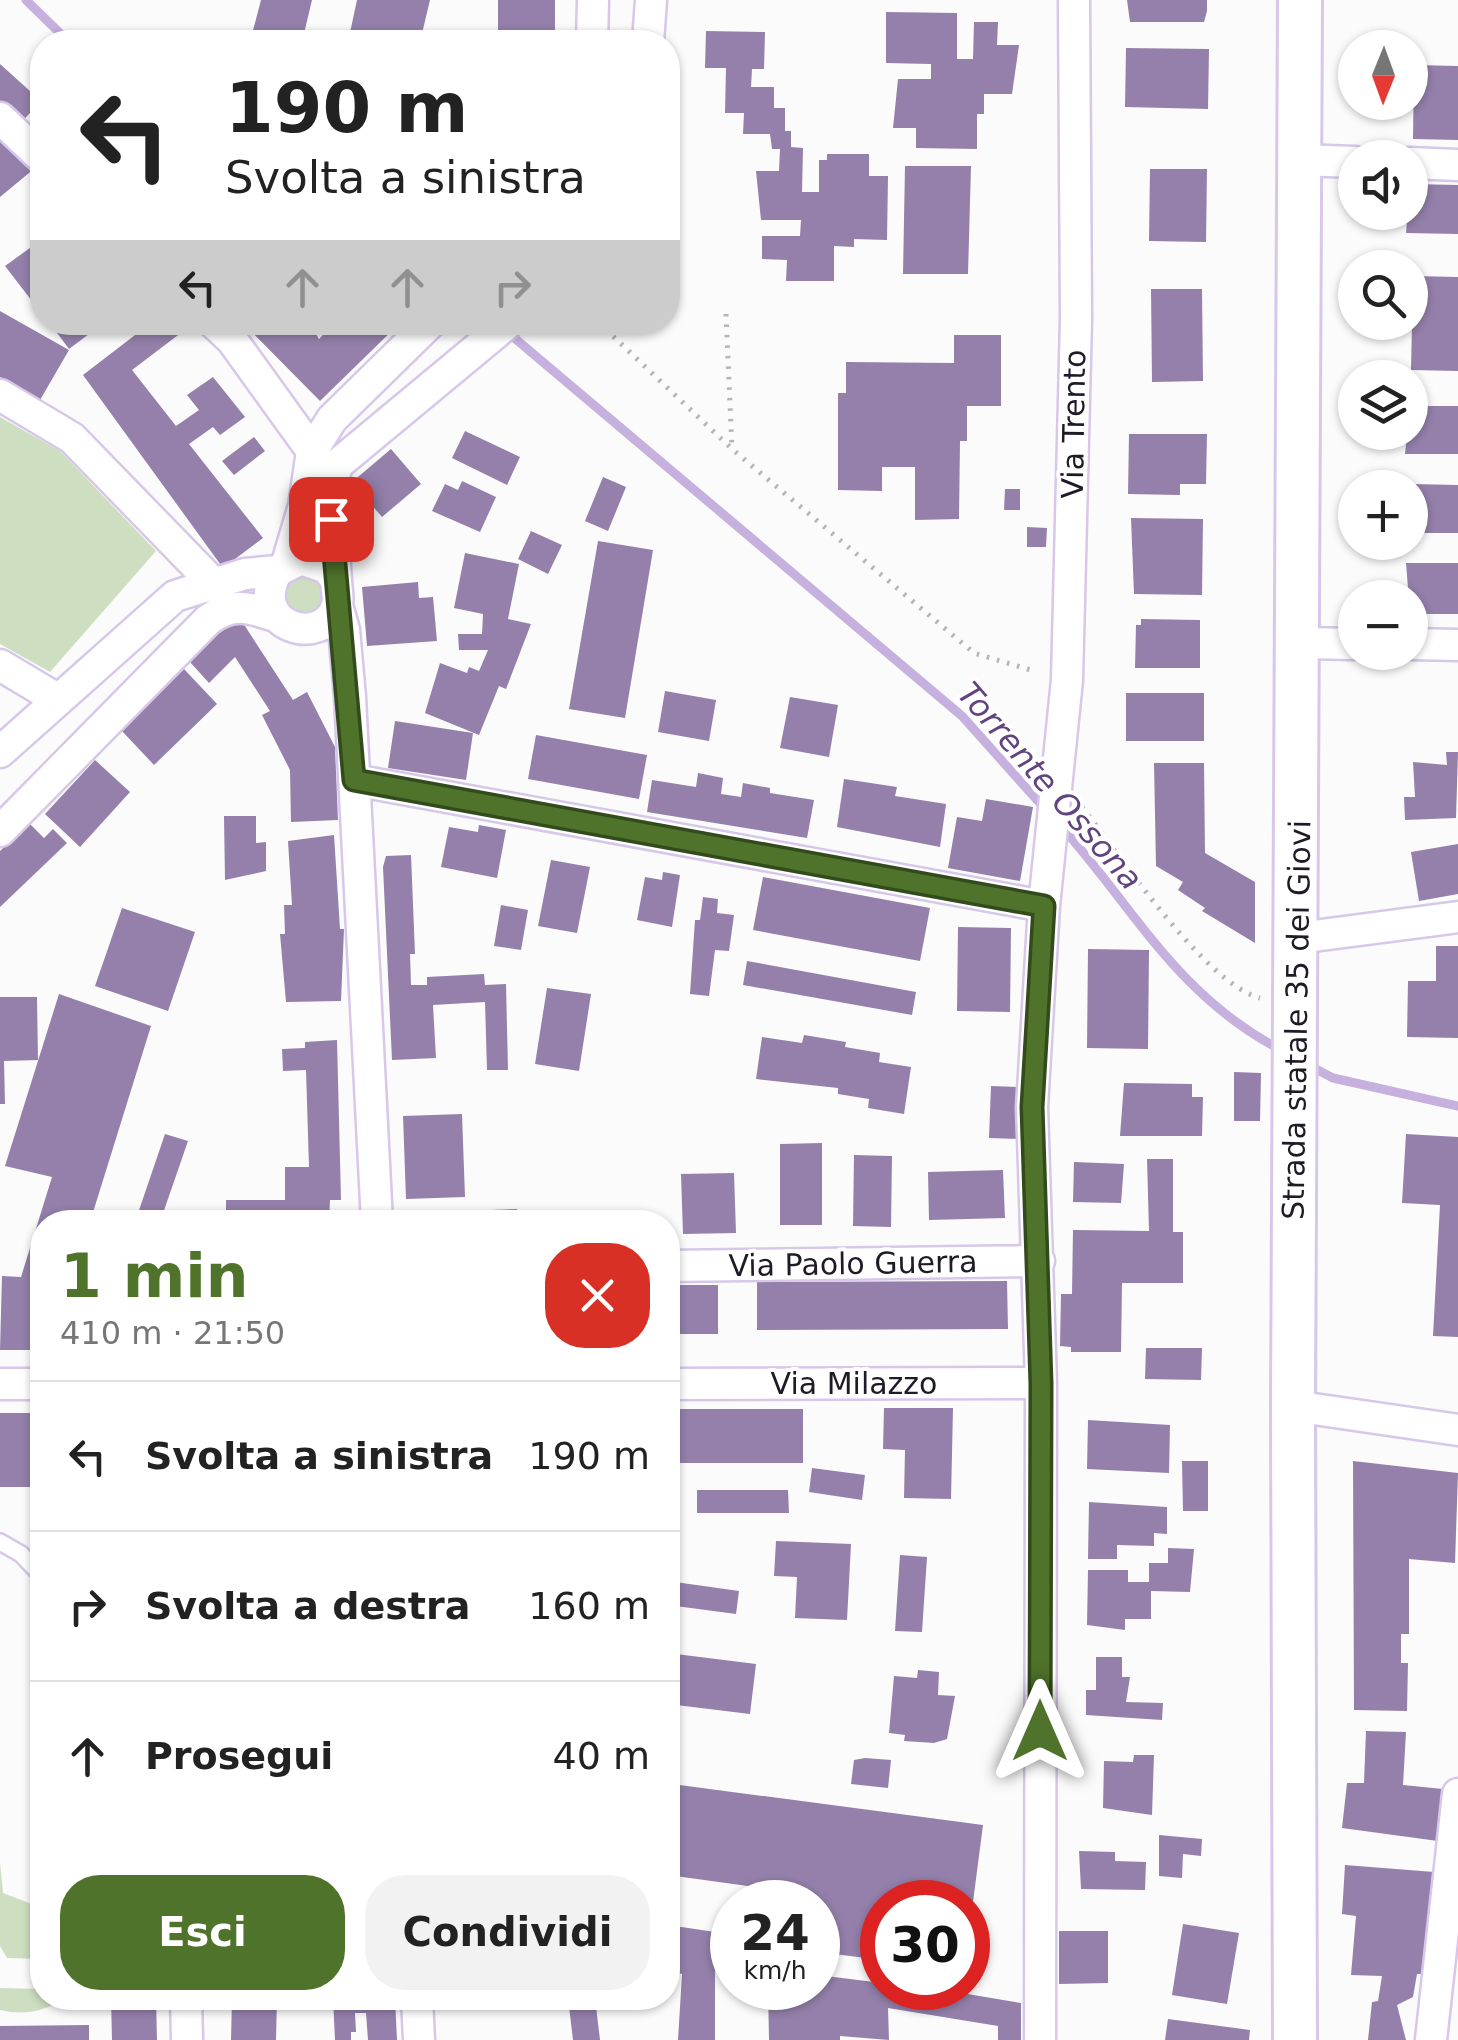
<!DOCTYPE html>
<html lang="it">
<meta charset="utf-8">
<style>
:root{--surface:#fff;--page:#f2f2f2;--text:#222;--muted:#767676;--line:#e0e0e0;--accent:#4f732b}
body{margin:0;font-family:"DejaVu Sans",sans-serif;background:var(--page);color:var(--text);height:100vh;display:flex;flex-direction:column;font-size:38px;white-space:nowrap}
*{box-sizing:border-box;margin:0}
p{font-size:32px;color:var(--muted)}
.icon{flex:none;width:55px;height:55px;fill:none;stroke:currentColor;stroke-width:2;stroke-linecap:round;stroke-linejoin:round}
.map{position:relative;flex:1;overflow:hidden}
.side{position:absolute;left:30px;top:1210px;width:650px;height:800px;display:flex;flex-direction:column;background:var(--surface);border-radius:40px;box-shadow:0 2px 8px #0004}
.side>*{flex:none}
.top-card{position:absolute;left:30px;top:30px;width:650px;height:305px;border-radius:40px;box-shadow:0 2px 8px #0004;background:#fff;color:var(--text);overflow:hidden}
.needle{width:65px;rotate:181deg}
.tools{position:absolute;left:1338px;top:30px;display:grid;gap:20px}
.tools a{display:grid;place-items:center;width:90px;height:90px;border-radius:50%;background:var(--surface);box-shadow:0 2px 8px #0004;font-size:50px}
.speed{position:absolute;left:710px;top:1880px;display:flex;gap:20px;font-size:50px;font-weight:700;text-align:center}
.speed>*{display:grid;place-content:center;width:130px;height:130px;border-radius:50%;background:var(--surface);box-shadow:0 2px 8px #0004;line-height:1}
.speed small{font-size:25px;font-weight:400}
.speed .limit{border:15px solid #d22;background:#fff;color:#111}
.pin{position:absolute;display:grid;place-items:center;width:85px;height:85px;color:#fff;margin:-42px;border-radius:20px;box-shadow:0 5px 15px #0006}
.me{position:absolute;width:110px;margin:-55px;rotate:0deg;stroke-linejoin:round;filter:drop-shadow(0 0 8px #0008)}
.turn{display:flex;align-items:center;gap:35px;height:210px;padding:0 30px;font-size:45px}
.turn .icon{width:130px;height:130px;stroke-width:2.5}
.turn b{display:block;font-size:70px;line-height:85px}
.lanes{display:flex;align-items:center;height:95px;padding:0 30px;background:#0003;justify-content:center;gap:50px;direction:ltr}
.lanes .off{opacity:.35}
.round{display:grid;place-items:center;flex:none;width:105px;height:105px;border-radius:40px;background:var(--page)}
.summary{display:flex;align-items:center;justify-content:space-between;height:170px;padding:0 30px}
h1{font-size:60px;font-weight:700;line-height:75px;color:var(--accent)}
.button{display:flex;gap:20px;margin-top:auto;padding:20px 30px}
.button a{flex:1;height:115px;border-radius:40px;background:var(--accent);color:#fff;font-size:40px;font-weight:700;line-height:115px;text-align:center}
.button a+a{background:var(--page);color:var(--text)}
ul{padding:0;list-style:none}
li{display:flex;align-items:center;gap:30px;height:150px;padding:0 30px;border-top:2px solid var(--line)}
li div{flex:1}
li b{display:block;font-size:38px}
li em{font-style:normal}
.map>svg:first-child{display:block}
.green{fill:#cddfc0}
.lines{fill:none;stroke-linecap:round;stroke-linejoin:round}
.stream{stroke:#c5b0de;stroke-width:9}
.building{fill:#9480ab}
.lane-casing{stroke:#d7c8ea;stroke-width:20}
.street-casing{stroke:#d7c8ea;stroke-width:35}
.secondary-casing{stroke:#d7c8ea;stroke-width:48}
.path{stroke:#b5b4b8;stroke-width:5;stroke-dasharray:2.5 8;stroke-linecap:butt}
.lane{stroke:#fff;stroke-width:15}
.street{stroke:#fff;stroke-width:30}
.secondary{stroke:#fff;stroke-width:42}
.route-casing{stroke:#334b1c;stroke-width:25}
.route{stroke:#4f732b;stroke-width:18}
.labels{text-anchor:middle;stroke-width:8;stroke-linejoin:round;paint-order:stroke}
.street-label{font-size:30px;fill:#1f1a26;stroke:#fff}
.water-label{font-size:32px;font-style:italic;fill:#61447f;stroke:#fff}
</style>
<div class="map">
<svg width="1458" height="2040" viewBox="0 0 1458 2040">
<rect width="100%" height="100%" fill="#fbfbfb"/>
<path class="green" d="M 0,417 L 60,451 L 156,551 L 50,672 L 0,644 Z
M281 595a22 22 0 1 1 44 0a22 22 0 1 1-44 0Z
M 0,1862 L 3,1893 L 42,1908 L 42,1959 L 7,1958 L 0,1946 Z
M 0,1988 L 42,1989 L 42,1998 L 66,1998 C 44,2011 26,2016 0,2010 Z"/>
<g class="lines">
<path class="stream" d="M 26,0 L 69,42
M 505,330 L 962,716 L 1046,810
M 1060,825 C 1135,909 1176,995 1281,1050
M 1308,1065 L 1333,1078 L 1458,1106"/>
</g>
<path class="building" d="M 261,0 L 312,0 L 302,42 L 250,42 Z
M 357,0 L 430,0 L 420,42 L 348,42 Z
M 498,0 L 555,0 L 555,42 L 498,42 Z
M 1127,0 L 1207,0 L 1207,11 L 1204,22 L 1130,22 Z
M 886,12 L 957,13 L 957,59 L 973,59 L 974,22 L 998,22 L 997,45 L 1019,45 L 1012,94 L 984,94 L 984,114 L 977,114 L 977,149 L 916,148 L 916,128 L 893,128 L 898,79 L 931,79 L 931,64 L 886,63 Z
M 706,31 L 765,32 L 764,69 L 752,69 L 751,87 L 774,87 L 774,108 L 785,108 L 785,131 L 791,131 L 791,147 L 803,148 L 802,192 L 819,192 L 819,160 L 827,160 L 827,154 L 869,154 L 869,176 L 888,176 L 887,240 L 854,239 L 854,247 L 834,246 L 834,281 L 786,281 L 787,260 L 762,259 L 762,236 L 800,236 L 801,220 L 761,220 L 756,171 L 779,171 L 780,149 L 772,149 L 770,134 L 743,134 L 744,113 L 725,113 L 726,68 L 705,68 Z
M 1126,48 L 1209,49 L 1208,109 L 1125,107 Z
M 0,64 L 41,101 L 17,127 L 0,112 Z
M 1414,65 L 1458,66 L 1458,140 L 1413,139 Z
M 0,141 L 35,168 L 0,197 Z
M 905,166 L 971,166 L 968,274 L 903,274 Z
M 1150,169 L 1207,169 L 1206,242 L 1149,241 Z
M 1410,184 L 1458,185 L 1458,234 L 1406,233 Z
M 34,245 L 37,249 L 42,245 L 42,314 L 5,266 Z
M 1413,276 L 1458,277 L 1458,371 L 1411,370 Z
M 1151,289 L 1202,289 L 1203,381 L 1152,382 Z
M 0,311 L 69,350 L 40,400 L 0,377 Z
M 49,322 L 86,322 L 93,331 L 69,349 Z
M 152,322 L 190,326 L 132,370 L 176,426 L 199,410 L 187,395 L 213,377 L 245,417 L 220,435 L 213,427 L 189,444 L 263,538 L 223,568 L 83,375 Z
M 242,322 L 309,322 L 319,339 L 335,322 L 401,322 L 320,401 Z
M 954,335 L 1001,335 L 1001,406 L 967,406 L 967,441 L 960,441 L 959,519 L 915,520 L 915,467 L 882,467 L 882,491 L 838,490 L 838,393 L 846,393 L 846,362 L 954,363 Z
M 1410,406 L 1458,406 L 1458,454 L 1405,454 Z
M 465,431 L 520,457 L 507,485 L 452,458 Z
M 1129,434 L 1207,434 L 1206,484 L 1180,484 L 1180,495 L 1128,494 Z
M 254,437 L 265,451 L 234,475 L 222,461 Z
M 391,449 L 421,484 L 382,517 L 352,482 Z
M 603,477 L 626,487 L 608,531 L 585,521 Z
M 462,481 L 496,497 L 480,532 L 432,511 L 445,484 L 458,490 Z
M 1412,484 L 1458,485 L 1458,533 L 1417,533 Z
M 1005,489 L 1020,489 L 1020,510 L 1004,510 Z
M 1131,518 L 1203,519 L 1202,595 L 1134,594 Z
M 1027,527 L 1047,528 L 1046,547 L 1027,547 Z
M 531,531 L 562,545 L 548,574 L 518,559 Z
M 598,541 L 653,550 L 625,718 L 569,709 Z
M 465,553 L 519,564 L 508,619 L 531,624 L 506,689 L 499,686 L 479,735 L 425,713 L 440,663 L 467,673 L 469,667 L 479,671 L 488,650 L 459,650 L 458,634 L 482,634 L 483,614 L 454,608 Z
M 1406,563 L 1458,563 L 1458,614 L 1410,614 Z
M 418,582 L 419,598 L 433,597 L 437,641 L 367,646 L 362,587 Z
M 1141,619 L 1200,620 L 1200,668 L 1135,668 L 1136,625 L 1141,625 Z
M 230,622 L 243,623 L 293,700 L 307,692 L 335,747 L 338,820 L 291,822 L 290,770 L 262,715 L 270,711 L 235,657 L 209,683 L 190,662 Z
M 184,669 L 217,704 L 154,765 L 121,730 Z
M 665,691 L 716,700 L 709,741 L 658,732 Z
M 1126,693 L 1204,693 L 1204,741 L 1126,741 Z
M 790,697 L 838,705 L 829,757 L 780,748 Z
M 395,721 L 473,733 L 466,780 L 388,768 Z
M 536,735 L 647,755 L 639,799 L 528,779 Z
M 1446,752 L 1458,752 L 1456,818 L 1405,820 L 1404,797 L 1415,797 L 1413,762 L 1447,765 Z
M 95,760 L 130,792 L 80,847 L 45,814 Z
M 1154,763 L 1204,763 L 1205,853 L 1255,882 L 1255,943 L 1202,911 L 1205,908 L 1178,890 L 1183,882 L 1156,866 Z
M 698,773 L 723,778 L 721,794 L 741,797 L 743,783 L 770,788 L 770,793 L 814,800 L 807,838 L 647,812 L 652,780 L 696,787 Z
M 844,779 L 897,787 L 895,796 L 946,804 L 940,847 L 837,827 Z
M 986,799 L 1033,807 L 1020,881 L 948,868 L 957,817 L 982,821 Z
M 224,816 L 256,816 L 256,843 L 266,842 L 266,871 L 225,880 Z
M 29,823 L 44,838 L 53,829 L 67,843 L 0,907 L 0,851 Z
M 479,825 L 506,830 L 497,878 L 441,867 L 449,827 L 478,832 Z
M 334,835 L 340,929 L 344,929 L 341,1001 L 286,1002 L 280,934 L 285,934 L 284,905 L 292,905 L 288,841 Z
M 1458,844 L 1458,894 L 1419,901 L 1411,852 Z
M 411,855 L 415,954 L 410,954 L 411,985 L 427,985 L 427,977 L 484,974 L 485,985 L 506,984 L 508,1070 L 487,1070 L 485,1002 L 433,1005 L 436,1058 L 392,1060 L 383,867 L 386,856 Z
M 551,860 L 590,867 L 577,933 L 538,926 Z
M 663,872 L 680,875 L 672,927 L 637,920 L 645,877 L 662,880 Z
M 763,877 L 930,908 L 920,961 L 753,930 Z
M 703,897 L 718,899 L 717,913 L 734,915 L 729,951 L 715,950 L 709,996 L 690,994 L 695,920 L 700,920 Z
M 501,905 L 528,910 L 521,950 L 494,946 Z
M 122,908 L 195,932 L 168,1011 L 95,986 Z
M 958,927 L 1011,928 L 1010,1012 L 957,1011 Z
M 1436,946 L 1458,946 L 1458,1038 L 1407,1037 L 1408,981 L 1436,981 Z
M 1088,949 L 1149,950 L 1148,1049 L 1087,1048 Z
M 747,961 L 916,992 L 912,1015 L 743,985 Z
M 547,988 L 591,994 L 579,1071 L 535,1064 Z
M 59,994 L 151,1026 L 90,1222 L 42,1222 L 42,1350 L 0,1350 L 2,1276 L 21,1277 L 52,1177 L 5,1166 Z
M 0,997 L 37,997 L 38,1060 L 4,1061 L 5,1104 L 0,1104 Z
M 804,1035 L 846,1042 L 845,1047 L 880,1053 L 879,1062 L 911,1067 L 904,1114 L 868,1108 L 869,1099 L 838,1094 L 838,1088 L 756,1079 L 762,1037 L 802,1043 Z
M 337,1040 L 341,1200 L 330,1200 L 329,1222 L 226,1222 L 226,1200 L 285,1200 L 285,1167 L 309,1167 L 306,1070 L 283,1071 L 282,1049 L 305,1048 L 305,1042 Z
M 1234,1072 L 1261,1073 L 1260,1121 L 1234,1121 Z
M 1124,1083 L 1192,1084 L 1192,1097 L 1203,1097 L 1202,1136 L 1120,1136 Z
M 991,1086 L 1021,1087 L 1020,1139 L 989,1138 Z
M 462,1114 L 465,1197 L 406,1199 L 403,1116 Z
M 165,1134 L 188,1141 L 160,1222 L 135,1222 Z
M 1406,1134 L 1458,1137 L 1458,1337 L 1433,1336 L 1440,1205 L 1402,1203 Z
M 822,1143 L 822,1225 L 780,1225 L 780,1144 Z
M 854,1155 L 892,1156 L 891,1227 L 853,1226 Z
M 1147,1159 L 1173,1159 L 1173,1232 L 1183,1232 L 1183,1283 L 1122,1283 L 1121,1352 L 1071,1352 L 1071,1347 L 1060,1346 L 1061,1294 L 1072,1294 L 1073,1230 L 1149,1231 Z
M 1074,1162 L 1124,1164 L 1121,1203 L 1073,1202 Z
M 1003,1170 L 1005,1218 L 929,1220 L 928,1172 Z
M 734,1173 L 736,1233 L 683,1234 L 681,1174 Z
M 517,1209 L 517,1222 L 467,1222 L 466,1211 Z
M 446,1212 L 446,1222 L 398,1222 L 398,1214 Z
M 1007,1281 L 1008,1329 L 757,1330 L 757,1282 Z
M 668,1285 L 718,1285 L 718,1334 L 668,1334 Z
M 1146,1348 L 1202,1348 L 1201,1380 L 1145,1379 Z
M 884,1408 L 953,1408 L 951,1499 L 904,1498 L 905,1450 L 883,1449 Z
M 668,1409 L 803,1409 L 803,1463 L 668,1463 Z
M 0,1413 L 42,1413 L 42,1487 L 0,1487 Z
M 1088,1420 L 1170,1425 L 1169,1473 L 1087,1469 Z
M 1182,1461 L 1208,1461 L 1208,1511 L 1183,1511 Z
M 1353,1461 L 1458,1473 L 1455,1563 L 1409,1559 L 1409,1634 L 1401,1634 L 1401,1663 L 1408,1663 L 1407,1711 L 1354,1710 Z
M 812,1468 L 865,1475 L 862,1500 L 809,1492 Z
M 697,1490 L 788,1490 L 789,1513 L 697,1513 Z
M 1089,1502 L 1167,1507 L 1167,1534 L 1154,1533 L 1154,1546 L 1117,1545 L 1117,1559 L 1088,1559 Z
M 776,1541 L 851,1544 L 847,1620 L 795,1618 L 797,1577 L 774,1576 Z
M 1168,1548 L 1194,1549 L 1190,1592 L 1151,1591 L 1151,1619 L 1125,1619 L 1125,1630 L 1087,1625 L 1088,1570 L 1128,1570 L 1128,1582 L 1149,1582 L 1149,1563 L 1168,1563 Z
M 900,1555 L 927,1557 L 922,1632 L 895,1631 Z
M 668,1581 L 739,1591 L 736,1614 L 668,1605 Z
M 668,1653 L 756,1664 L 750,1714 L 668,1704 Z
M 1096,1657 L 1122,1657 L 1122,1677 L 1130,1677 L 1126,1702 L 1163,1703 L 1162,1720 L 1086,1715 L 1086,1690 L 1096,1690 Z
M 918,1670 L 939,1672 L 938,1695 L 955,1696 L 947,1739 L 934,1743 L 904,1741 L 905,1735 L 889,1733 L 894,1676 L 917,1678 Z
M 1366,1731 L 1406,1732 L 1403,1785 L 1443,1789 L 1438,1841 L 1342,1828 L 1347,1783 L 1364,1783 Z
M 1134,1755 L 1154,1755 L 1152,1815 L 1103,1808 L 1104,1761 L 1133,1762 Z
M 865,1758 L 891,1760 L 888,1788 L 851,1784 L 854,1760 Z
M 672,1784 L 983,1825 L 970,1925 L 968,1902 L 882,1902 L 882,1960 L 818,1952 L 818,1902 L 768,1902 L 770,1889 L 668,1875 Z
M 1159,1835 L 1202,1839 L 1201,1856 L 1183,1854 L 1182,1878 L 1159,1876 Z
M 1079,1851 L 1115,1852 L 1115,1861 L 1146,1862 L 1145,1890 L 1081,1889 Z
M 1345,1865 L 1434,1872 L 1422,1974 L 1417,1974 L 1413,1997 L 1397,2005 L 1406,2040 L 1368,2040 L 1372,2002 L 1378,2001 L 1382,1976 L 1351,1975 L 1356,1916 L 1342,1914 Z
M 1183,1924 L 1239,1933 L 1227,2004 L 1172,1995 Z
M 668,1925 L 715,1932 L 715,2040 L 678,2040 L 682,1974 L 668,1971 Z
M 1059,1931 L 1108,1931 L 1108,1983 L 1059,1984 Z
M 818,1975 L 882,1983 L 882,1988 L 932,1988 L 1021,2003 L 1021,2040 L 998,2040 L 998,2026 L 888,2008 L 889,2040 L 840,2036 L 840,2040 L 769,2040 L 768,1988 L 818,1988 Z
M 111,1998 L 156,1998 L 157,2040 L 112,2040 Z
M 232,1998 L 277,1998 L 276,2040 L 231,2040 Z
M 333,1998 L 395,1998 L 397,2040 L 368,2040 L 366,2013 L 355,2013 L 356,2032 L 351,2032 L 351,2040 L 335,2040 Z
M 568,1998 L 595,1998 L 600,2040 L 573,2040 Z
M 1168,2019 L 1250,2030 L 1249,2040 L 1165,2040 Z
M 89,2025 L 89,2040 L 0,2040 L 0,2026 Z"/>
<g class="lines">
<defs>
<path id="lane" d="M 0,1542 L 21,1554 L 42,1576"/>
<path id="street" d="M 592,42 L 593,0
M 648,42 L 651,0
M 0,118 L 42,158
M 1299,160 L 1355,162
M 1410,163 L 1458,165
M 213,322 L 232,340 L 312,451
M 0,395 L 72,438 L 216,586
M 287,563 L 304,506 L 312,451 L 332,419 L 431,322
M 336,580 L 329,488 L 338,464 L 509,322
M 337,605 L 344,630 L 350,697 L 377,1222
M 1299,643 L 1355,644
M 1410,644 L 1458,645
M 0,665 L 57,699
M 0,752 L 175,596 L 245,574 L 277,571 L 301,559 L 327,568 L 336,580 C 336,587 339,599 337,605 C 325,649 246,628 277,571
M 354,780 L 1044,906
M 0,831 L 208,620 C 232,602 248,607 275,616
M 1298,938 L 1458,917
M 668,1266 L 1039,1261
M 0,1384 L 42,1384
M 668,1384 L 1041,1383
M 1293,1406 L 1458,1430
M 186,1998 L 187,2040
M 417,1998 L 419,2040
M 1040,2040 L 1041,1383 L 1032,1107 L 1044,906 L 1067,680 L 1076,319 L 1074,0
M 1431,2040 L 1458,1794"/>
<path id="secondary" d="M 1295,2040 L 1293,1406 L 1300,0"/>
</defs>
<use href="#lane" class="lane-casing"/>
<use href="#street" class="street-casing"/>
<use href="#secondary" class="secondary-casing"/>
<path class="path" d="M 726,314 L 732,449
M 598,322 L 732,449 L 974,653 L 1037,672
M 1082,807 C 1120,855 1204,983 1260,998"/>
<use href="#lane" class="lane"/>
<use href="#street" class="street"/>
<use href="#secondary" class="secondary"/>
</g>
<g class="lines">
<defs>
<path id="route" d="M 331,519 L 354,780 L 1044,906 L 1032,1107 L 1041,1384 L 1040,1731"/>
</defs>
<use href="#route" class="route-casing"/>
<use href="#route" class="route"/>
</g>
<g class="labels">
<g class="street-label">
<text transform="translate(1074 424) rotate(-89)" y="10">Via Trento</text>
<text transform="translate(1297 1020) rotate(-89)" y="10">Strada statale 35 dei Giovi</text>
<text transform="translate(853 1264) rotate(-1)" y="10">Via Paolo Guerra</text>
<text x="854" y="1394">Via Milazzo</text>
</g>
<g class="water-label">
<text transform="translate(1050 786) rotate(49)" y="11">Torrente Ossona</text>
</g>
</g>
</svg>
<div class="tools">
<a><svg class="needle" viewBox="-14 -14 28 28"><path d="M0-13l5 13h-10z" fill="#e53935"/><path d="M0 13l5-13h-10z" fill="#767676"/></svg></a>
<a><svg class="icon" aria-label="sound" viewBox="0 0 24 24"><path d="M4 9h4l5-4v14l-5-4H4zM17 9q2 3 0 6"/></svg></a>
<a><svg class="icon" aria-label="search" viewBox="0 0 24 24"><circle cx="10" cy="10" r="6"/><path d="M15 15l6 6"/></svg></a>
<a><svg class="icon" aria-label="layers" viewBox="0 0 24 24"><path d="M12 4l9 5-9 5-9-5zM3 14l9 5 9-5"/></svg></a>
<a>+</a>
<a>−</a>
</div>
<div class="speed"><div>24<small>km/h</small></div><div class="limit">30</div></div>
<div class="pin" style="left:331px;top:519px;background:#d93025"><svg class="icon" aria-label="arrive" viewBox="0 0 24 24"><path d="M6 21V4h12l-3 4 3 4H6"/></svg></div>
<svg class="me" style="left:1040px;top:1731px" viewBox="-20 -20 40 40"><path d="M0-17L14 15 0 8-14 15z" fill="#4f732b" stroke="#fff" stroke-width="4"/></svg>
<div class="top-card">
<div class="turn"><svg class="icon" aria-label="left" viewBox="0 0 24 24"><path d="M17 20v-9H6M10 6l-5 5 5 5"/></svg><div><b>190 m</b>Svolta a sinistra</div></div>
<div class="lanes"><svg class="icon" aria-label="left" viewBox="0 0 24 24"><path d="M17 20v-9H6M10 6l-5 5 5 5"/></svg><svg class="icon off" aria-label="ahead" viewBox="0 0 24 24"><path d="M12 20V5M6 11l6-6 6 6"/></svg><svg class="icon off" aria-label="ahead" viewBox="0 0 24 24"><path d="M12 20V5M6 11l6-6 6 6"/></svg><svg class="icon off" aria-label="right" viewBox="0 0 24 24"><path d="M7 20v-9h11M14 6l5 5-5 5"/></svg></div>
</div>
<section class="side">
<div class="summary"><div><h1>1 min</h1><p>410 m · 21:50</p></div><a class="round" style="background:#d93025;color:#fff"><svg class="icon" aria-label="close" viewBox="0 0 24 24"><path d="M6 6l12 12M18 6L6 18"/></svg></a></div>
<ul>
<li><svg class="icon" aria-label="left" viewBox="0 0 24 24"><path d="M17 20v-9H6M10 6l-5 5 5 5"/></svg><div><b>Svolta a sinistra</b></div><em>190 m</em></li>
<li><svg class="icon" aria-label="right" viewBox="0 0 24 24"><path d="M7 20v-9h11M14 6l5 5-5 5"/></svg><div><b>Svolta a destra</b></div><em>160 m</em></li>
<li><svg class="icon" aria-label="ahead" viewBox="0 0 24 24"><path d="M12 20V5M6 11l6-6 6 6"/></svg><div><b>Prosegui</b></div><em>40 m</em></li>
</ul>
<div class="button"><a>Esci</a><a>Condividi</a></div>
</section>
</div>
